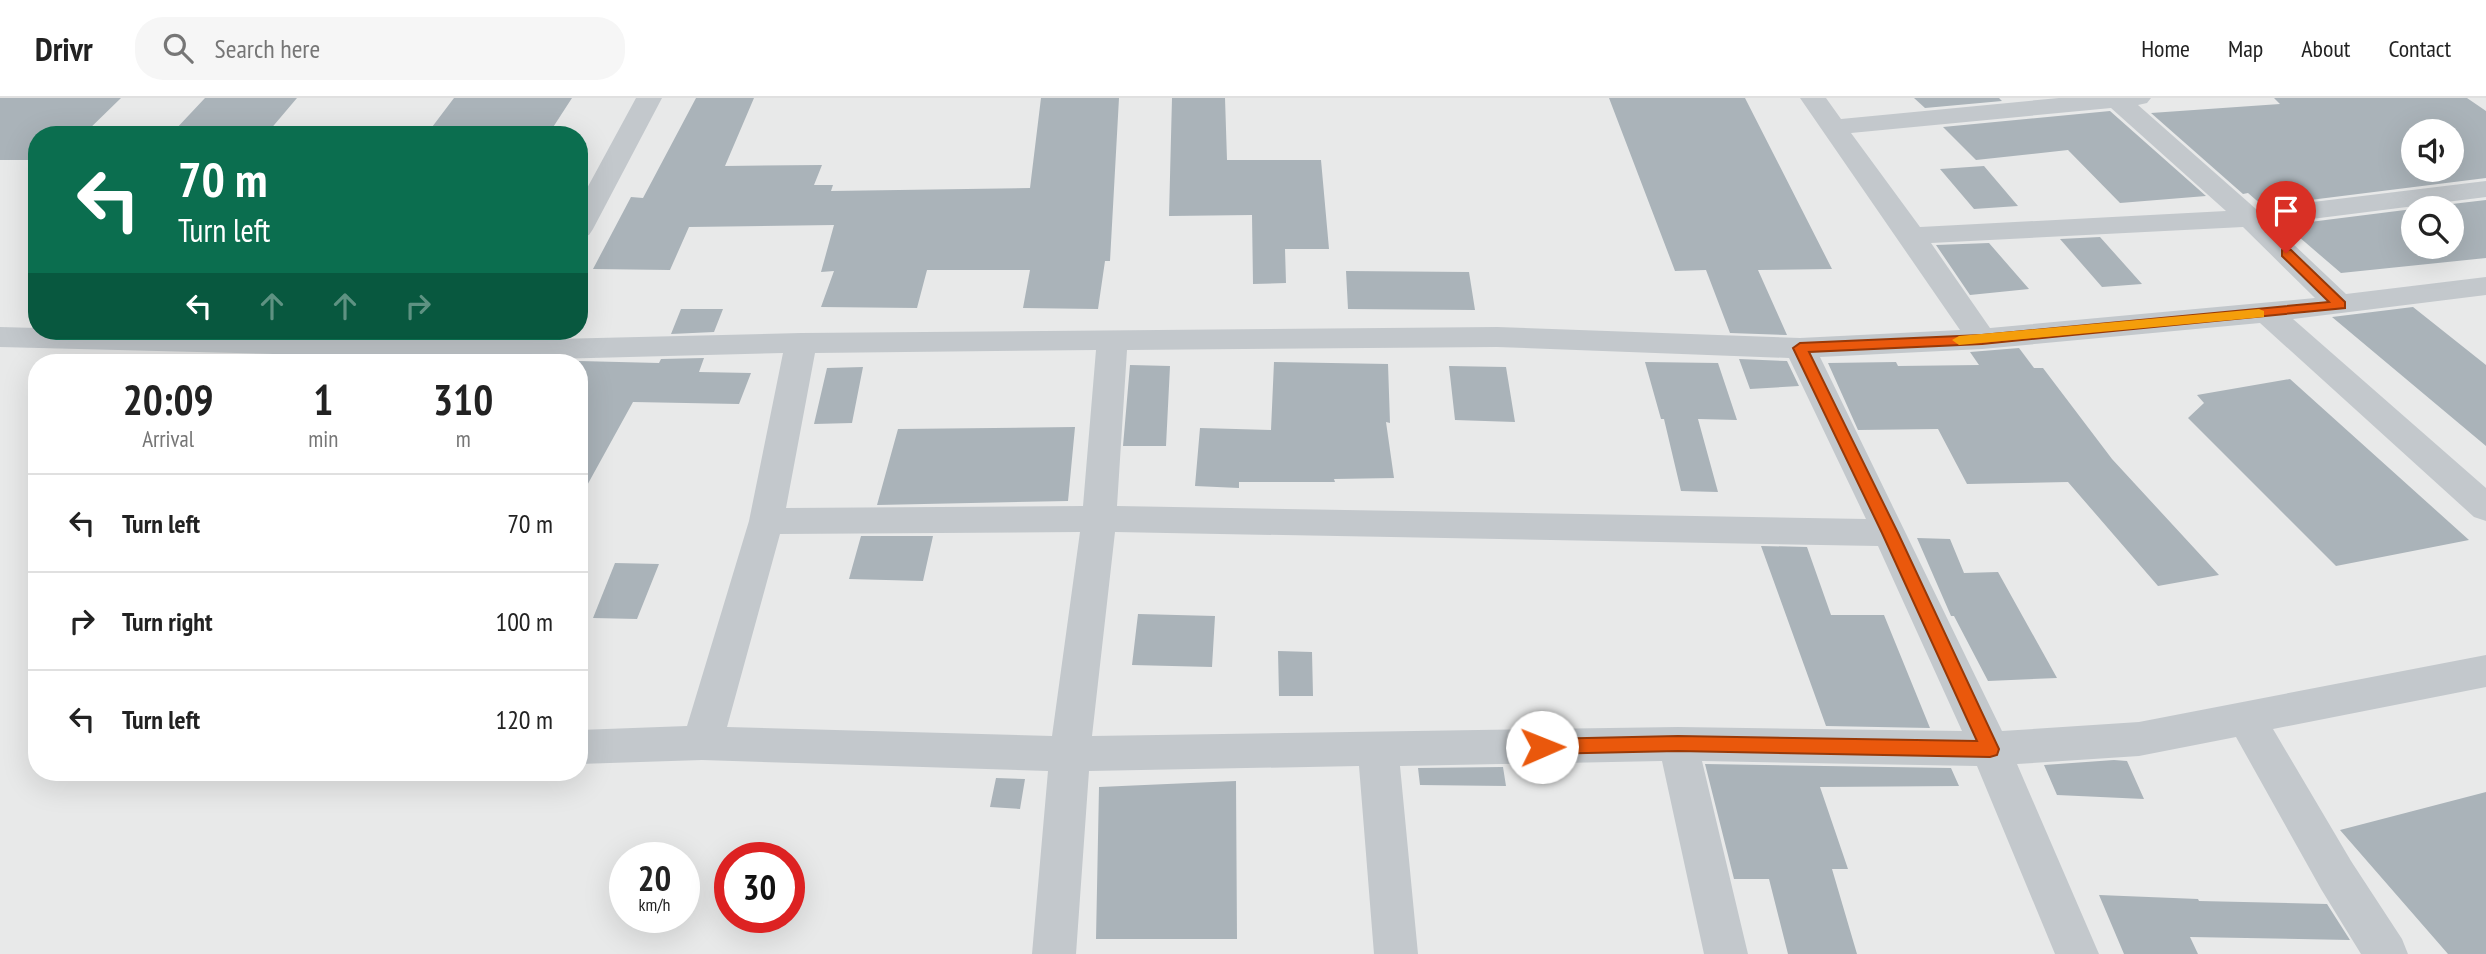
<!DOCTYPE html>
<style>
:root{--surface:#fff;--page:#f6f6f6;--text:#222;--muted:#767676;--line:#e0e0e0}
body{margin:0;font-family:"PT Sans Narrow",sans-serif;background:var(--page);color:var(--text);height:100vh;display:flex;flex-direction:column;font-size:26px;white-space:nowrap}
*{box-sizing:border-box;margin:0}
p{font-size:23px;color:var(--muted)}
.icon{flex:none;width:38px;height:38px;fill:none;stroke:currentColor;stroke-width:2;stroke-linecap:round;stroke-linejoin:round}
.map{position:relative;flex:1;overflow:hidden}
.side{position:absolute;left:28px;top:256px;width:560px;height:427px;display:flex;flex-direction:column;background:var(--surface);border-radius:28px;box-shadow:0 7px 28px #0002}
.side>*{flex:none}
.hud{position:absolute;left:28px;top:28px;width:560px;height:214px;border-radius:28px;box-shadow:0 7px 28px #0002;background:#0b6e4f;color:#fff;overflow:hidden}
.tools{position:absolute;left:2401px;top:21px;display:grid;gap:14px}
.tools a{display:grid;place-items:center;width:63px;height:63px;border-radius:50%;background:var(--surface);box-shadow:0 7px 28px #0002;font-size:35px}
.speed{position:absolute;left:609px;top:744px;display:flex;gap:14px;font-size:35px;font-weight:700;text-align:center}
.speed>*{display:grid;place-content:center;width:91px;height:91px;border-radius:50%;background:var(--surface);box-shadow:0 7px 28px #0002;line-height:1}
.speed small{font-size:18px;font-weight:400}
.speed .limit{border:10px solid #d22;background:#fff;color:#111}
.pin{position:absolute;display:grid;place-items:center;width:60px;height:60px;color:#fff;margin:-72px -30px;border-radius:50% 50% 50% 0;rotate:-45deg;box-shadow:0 0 7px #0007}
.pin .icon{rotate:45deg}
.me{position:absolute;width:77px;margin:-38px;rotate:89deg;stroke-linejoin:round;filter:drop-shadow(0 0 5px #0008)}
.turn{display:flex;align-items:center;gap:24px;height:147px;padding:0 35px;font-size:32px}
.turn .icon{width:91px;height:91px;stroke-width:2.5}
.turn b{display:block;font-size:49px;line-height:60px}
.lanes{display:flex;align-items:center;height:66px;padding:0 35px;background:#0003;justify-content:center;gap:35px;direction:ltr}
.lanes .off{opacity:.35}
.eta{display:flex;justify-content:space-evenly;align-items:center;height:119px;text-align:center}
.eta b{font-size:42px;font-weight:700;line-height:49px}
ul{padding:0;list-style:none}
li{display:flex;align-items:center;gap:21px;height:98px;padding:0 35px;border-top:2px solid var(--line)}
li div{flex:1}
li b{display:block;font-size:26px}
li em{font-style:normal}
header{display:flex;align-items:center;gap:42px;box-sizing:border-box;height:98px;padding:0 35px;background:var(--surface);border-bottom:2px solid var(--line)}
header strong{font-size:33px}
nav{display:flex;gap:38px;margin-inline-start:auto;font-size:24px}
.search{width:490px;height:63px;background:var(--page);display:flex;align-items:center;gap:18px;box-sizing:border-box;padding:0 24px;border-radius:28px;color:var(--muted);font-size:26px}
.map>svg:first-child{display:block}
.built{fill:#e8e9e9;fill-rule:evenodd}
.building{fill:#aab3b9;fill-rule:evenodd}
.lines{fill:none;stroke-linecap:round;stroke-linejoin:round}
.street{fill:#c3c8cc;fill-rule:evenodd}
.route{fill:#ea580c;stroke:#983908;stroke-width:2}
.slow{fill:#f59e0b}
</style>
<header>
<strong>Drivr</strong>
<div class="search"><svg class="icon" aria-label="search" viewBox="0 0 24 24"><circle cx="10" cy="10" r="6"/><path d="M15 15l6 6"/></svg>Search here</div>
<nav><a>Home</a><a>Map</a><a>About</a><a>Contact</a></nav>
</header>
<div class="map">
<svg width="2486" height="856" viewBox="0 0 2486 856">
<rect width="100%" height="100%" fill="#fafaf8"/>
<path class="built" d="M 0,0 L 2486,0 L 2486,856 L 0,856 ZM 2413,33 L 2452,33 L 2452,72 L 2413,72 ZM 37,37 L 579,37 L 579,233 L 37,233 ZM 2413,110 L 2452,110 L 2452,149 L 2413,149 ZM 37,264 L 579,264 L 579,674 L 37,674 ZM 625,760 L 684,760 L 684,819 L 625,819 ZM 730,760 L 789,760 L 789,819 L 730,819 Z"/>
<path class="building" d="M 0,0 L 121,0 L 83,37 L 37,37 L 37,62 L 0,62 Z
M 205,0 L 297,0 L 269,33 L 174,33 Z
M 454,0 L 572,0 L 548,37 L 426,37 Z
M 696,0 L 754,0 L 725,68 L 822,67 L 814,87 L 833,87 L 831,93 L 1030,90 L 1041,0 L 1119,0 L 1110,163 L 1105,163 L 1098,211 L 1023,210 L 1030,172 L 927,172 L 917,210 L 821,209 L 834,173 L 821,174 L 834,127 L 689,129 L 670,172 L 593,171 L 631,99 L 643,100 Z
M 1172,0 L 1225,0 L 1227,62 L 1321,62 L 1329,151 L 1285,151 L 1286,185 L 1253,186 L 1252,117 L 1169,118 Z
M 1609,0 L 1745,0 L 1832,171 L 1758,172 L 1787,237 L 1730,235 L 1706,172 L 1675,173 Z
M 1914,0 L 1999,0 L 2002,3 L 1925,10 Z
M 2274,0 L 2467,0 L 2486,13 L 2486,80 L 2263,108 L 2248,95 L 2243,96 L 2151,15 L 2280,6 ZM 2413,33 L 2452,33 L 2452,72 L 2413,72 Z
M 2110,13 L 2206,98 L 2120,105 L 2068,52 L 1976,62 L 1943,29 Z
M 1984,68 L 2018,108 L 1974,111 L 1940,71 Z
M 2486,102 L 2486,160 L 2341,175 L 2285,127 L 2413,111 L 2413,149 L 2452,149 L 2452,110 L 2418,110 Z
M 2100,139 L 2142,186 L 2102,189 L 2060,141 Z
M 1989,145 L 2029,191 L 1970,197 L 1936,147 Z
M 1346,173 L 1469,174 L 1475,212 L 1348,211 Z
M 2413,209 L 2486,267 L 2486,348 L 2332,219 Z
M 681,211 L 723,211 L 714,234 L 671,236 Z
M 2019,250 L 2034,270 L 2043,270 L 2112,361 L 2219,477 L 2158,488 L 2068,384 L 1967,386 L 1938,331 L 1858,332 L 1828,265 L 1896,264 L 1898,268 L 1979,267 L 1970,254 Z
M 704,260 L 699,274 L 751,275 L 739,306 L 633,304 L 579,402 L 579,263 L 659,265 L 661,261 Z
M 1739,261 L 1787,263 L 1799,288 L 1750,291 Z
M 1274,264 L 1388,266 L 1390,325 L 1386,324 L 1394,380 L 1334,381 L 1335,384 L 1239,384 L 1239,390 L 1195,388 L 1200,330 L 1271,332 Z
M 1645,264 L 1718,265 L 1737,322 L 1698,321 L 1718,394 L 1681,393 L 1664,321 L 1661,321 Z
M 1130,267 L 1170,268 L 1166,348 L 1123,348 Z
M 1449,268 L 1506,269 L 1515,324 L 1455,322 Z
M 863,269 L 852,325 L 814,326 L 827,270 Z
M 2290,281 L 2469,442 L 2336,468 L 2188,320 L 2204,305 L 2197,297 Z
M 1075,329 L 1068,403 L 877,407 L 898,331 Z
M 861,438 L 933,438 L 923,483 L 849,481 Z
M 1917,440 L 1950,441 L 1964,475 L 1998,474 L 2057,580 L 1988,583 L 1954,518 L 1951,518 Z
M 1761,448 L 1807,449 L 1831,517 L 1884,517 L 1930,630 L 1826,628 Z
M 615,465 L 659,466 L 637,521 L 593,520 Z
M 1138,516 L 1215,518 L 1212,569 L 1132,567 Z
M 1278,553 L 1312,554 L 1313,598 L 1279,598 Z
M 2114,662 L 2127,663 L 2144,701 L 2057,697 L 2044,667 Z
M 1705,666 L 1951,670 L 1959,688 L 1820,689 L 1848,771 L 1832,771 L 1857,856 L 1788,856 L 1769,781 L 1734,781 Z
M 1503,669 L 1506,688 L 1420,687 L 1418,670 Z
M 996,680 L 1025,681 L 1020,711 L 990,709 Z
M 1236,683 L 1237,841 L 1096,841 L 1099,689 Z
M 2486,694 L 2486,856 L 2448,856 L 2340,732 Z
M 2099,797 L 2198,801 L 2199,803 L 2327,806 L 2350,842 L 2190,839 L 2198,856 L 2124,856 Z"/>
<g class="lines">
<path class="street" d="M 636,0 L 662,0 L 593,131 L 589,137 L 579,139 L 579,105 Z
M 1800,0 L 1826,0 L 1841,21 L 2059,0 L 2151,0 L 2147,5 L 2138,7 L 2256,111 L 2486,83 L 2486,99 L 2272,126 L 2346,196 L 2486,179 L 2486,197 L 2293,221 L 2486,390 L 2486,423 L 2474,419 L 2260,225 L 1982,251 L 1820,259 L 2002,633 L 2139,624 L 2486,557 L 2486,589 L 2273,631 L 2351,763 L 2402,841 L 2408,856 L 2361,856 L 2321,791 L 2236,639 L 2139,658 L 2017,666 L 2099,856 L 2055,856 L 1977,668 L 1702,663 L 1748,856 L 1704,856 L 1662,663 L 1400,668 L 1418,856 L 1374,856 L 1359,668 L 1089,673 L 1076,856 L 1032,856 L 1048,673 L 702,662 L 579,666 L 579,632 L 687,628 L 749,423 L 783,255 L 514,262 L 0,249 L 0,229 L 37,230 L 37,233 L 149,233 L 514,242 L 801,235 L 1497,229 L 1800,240 L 1960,232 ZM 2111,10 L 2226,113 L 1920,129 L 1851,35 ZM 2243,129 L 2315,200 L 1990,230 L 1931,145 ZM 1497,249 L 1789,260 L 1866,421 L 1117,408 L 1127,252 ZM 1096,252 L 1083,408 L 786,410 L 815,255 ZM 1080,434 L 1052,638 L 727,629 L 780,436 ZM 1115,434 L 1878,448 L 1962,633 L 1678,629 L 1092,638 Z"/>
</g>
<path class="route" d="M 2286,151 L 2291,152 L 2345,204 L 2345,210 L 1982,246 L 1809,254 L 1898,435 L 1999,651 L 1997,657 L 1990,659 L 1678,653 L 1542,656 L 1535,654 L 1533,649 L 1535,643 L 1542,641 L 1678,638 L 1977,643 L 1882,435 L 1793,250 L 1800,245 L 1982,237 L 2329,204 L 2282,158 L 2282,152 Z"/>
<path class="slow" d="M 2259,211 L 2264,213 L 2264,219 L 1959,247 L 1952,242 L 1959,238 Z"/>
</svg>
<div class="tools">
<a><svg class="icon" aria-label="sound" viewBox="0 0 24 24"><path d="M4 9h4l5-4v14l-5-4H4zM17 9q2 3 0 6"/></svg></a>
<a><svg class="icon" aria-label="search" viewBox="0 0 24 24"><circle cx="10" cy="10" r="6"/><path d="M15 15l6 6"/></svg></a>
</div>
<div class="speed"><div>20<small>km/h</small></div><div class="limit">30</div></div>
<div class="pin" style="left:2286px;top:155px;background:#d93025"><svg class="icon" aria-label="arrive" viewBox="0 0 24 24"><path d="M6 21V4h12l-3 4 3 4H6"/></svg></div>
<svg class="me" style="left:1542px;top:649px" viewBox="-20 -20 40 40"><circle r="19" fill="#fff"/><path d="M0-13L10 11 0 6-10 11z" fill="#ea580c"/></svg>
<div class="hud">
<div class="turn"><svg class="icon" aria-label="left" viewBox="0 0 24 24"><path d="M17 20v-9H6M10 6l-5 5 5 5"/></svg><div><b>70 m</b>Turn left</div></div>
<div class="lanes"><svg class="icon" aria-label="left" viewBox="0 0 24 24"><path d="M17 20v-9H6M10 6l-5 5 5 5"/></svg><svg class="icon off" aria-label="ahead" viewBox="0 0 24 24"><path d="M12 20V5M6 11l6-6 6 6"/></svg><svg class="icon off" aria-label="ahead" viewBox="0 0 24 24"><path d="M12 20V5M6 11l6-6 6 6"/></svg><svg class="icon off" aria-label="right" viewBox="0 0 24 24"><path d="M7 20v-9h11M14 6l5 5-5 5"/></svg></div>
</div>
<section class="side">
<div class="eta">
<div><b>20:09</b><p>Arrival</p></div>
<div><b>1</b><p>min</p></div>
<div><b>310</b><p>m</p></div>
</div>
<ul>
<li><svg class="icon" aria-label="left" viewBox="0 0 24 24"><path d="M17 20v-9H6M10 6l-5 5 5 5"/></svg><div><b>Turn left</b></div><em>70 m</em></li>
<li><svg class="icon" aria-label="right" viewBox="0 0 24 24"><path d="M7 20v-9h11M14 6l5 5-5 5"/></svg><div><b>Turn right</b></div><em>100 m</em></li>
<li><svg class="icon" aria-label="left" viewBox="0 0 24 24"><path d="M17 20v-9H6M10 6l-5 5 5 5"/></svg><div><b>Turn left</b></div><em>120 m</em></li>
</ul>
</section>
</div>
